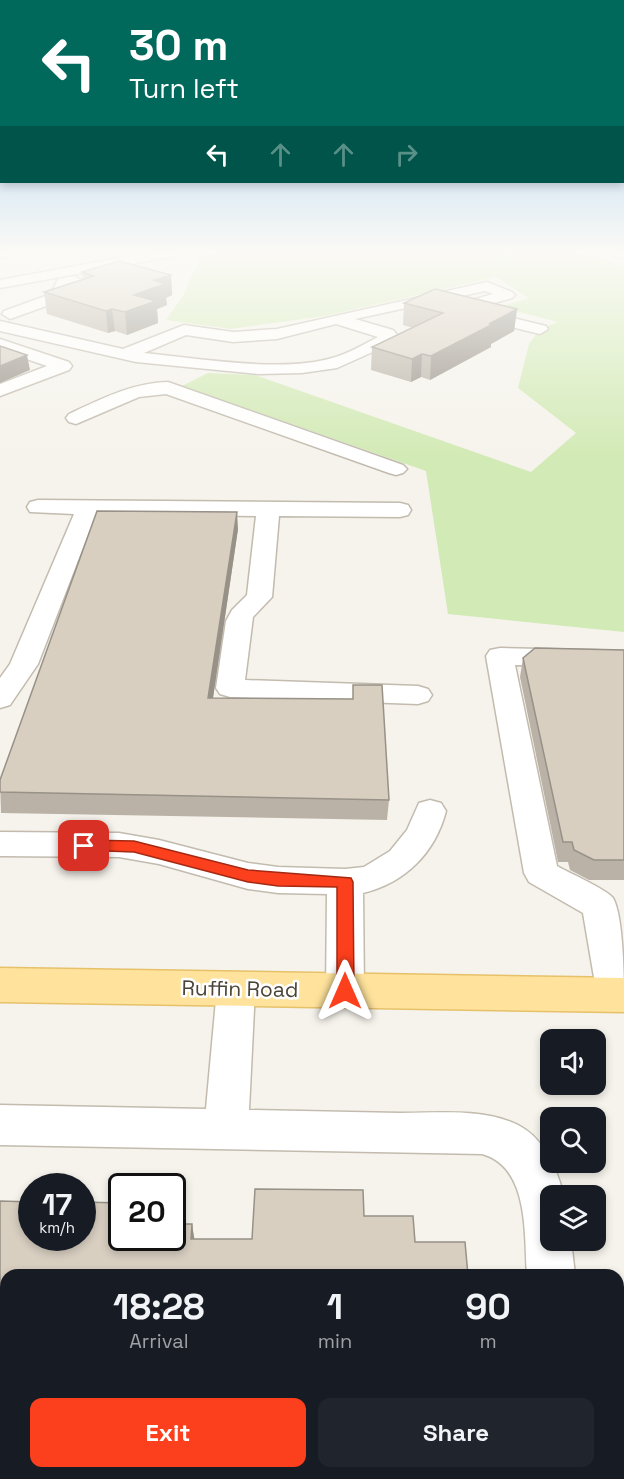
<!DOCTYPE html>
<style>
:root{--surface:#171b24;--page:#20242c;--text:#f1f3f6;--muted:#9ea1a6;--accent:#fc3f1d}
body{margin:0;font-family:"Space Grotesk",sans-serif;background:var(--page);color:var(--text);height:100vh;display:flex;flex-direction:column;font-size:22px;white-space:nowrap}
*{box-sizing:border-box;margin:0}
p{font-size:20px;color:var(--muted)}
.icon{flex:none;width:33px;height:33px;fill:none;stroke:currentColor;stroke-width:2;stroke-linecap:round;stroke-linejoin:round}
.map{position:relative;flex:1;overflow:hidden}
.sheet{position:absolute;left:0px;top:1269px;width:624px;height:210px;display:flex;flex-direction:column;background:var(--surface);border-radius:18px 18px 0 0;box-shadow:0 3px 9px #0003}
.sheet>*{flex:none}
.guide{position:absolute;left:0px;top:0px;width:624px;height:183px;box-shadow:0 3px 9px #0003;background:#00695c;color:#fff;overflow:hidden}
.buttons{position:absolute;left:540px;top:1029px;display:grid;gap:12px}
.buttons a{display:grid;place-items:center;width:66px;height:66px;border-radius:12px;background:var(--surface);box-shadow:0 3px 9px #0003;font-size:30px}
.speed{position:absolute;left:18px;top:1173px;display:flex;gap:12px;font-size:30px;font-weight:700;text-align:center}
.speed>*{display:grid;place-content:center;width:78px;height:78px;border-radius:50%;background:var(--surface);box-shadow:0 3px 9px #0003;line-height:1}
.speed small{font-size:15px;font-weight:400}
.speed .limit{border:3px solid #111;border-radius:9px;background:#fff;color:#111}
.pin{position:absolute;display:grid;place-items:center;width:51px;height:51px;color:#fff;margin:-26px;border-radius:12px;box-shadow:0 3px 9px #0006}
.me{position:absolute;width:66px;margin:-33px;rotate:0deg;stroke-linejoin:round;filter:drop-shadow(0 0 4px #0008)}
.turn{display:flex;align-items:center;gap:21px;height:126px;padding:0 30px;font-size:27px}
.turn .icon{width:78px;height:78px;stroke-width:2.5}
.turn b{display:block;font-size:42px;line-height:51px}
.lanes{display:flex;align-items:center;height:57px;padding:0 30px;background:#0003;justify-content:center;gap:30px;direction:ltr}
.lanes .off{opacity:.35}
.eta{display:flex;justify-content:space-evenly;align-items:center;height:102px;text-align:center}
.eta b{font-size:36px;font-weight:600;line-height:42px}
.primary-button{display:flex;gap:12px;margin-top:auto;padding:12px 30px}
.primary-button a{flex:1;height:69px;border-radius:12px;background:var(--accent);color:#fff;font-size:24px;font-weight:600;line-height:69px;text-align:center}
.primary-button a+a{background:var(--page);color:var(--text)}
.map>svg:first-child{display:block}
.green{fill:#d2eab5}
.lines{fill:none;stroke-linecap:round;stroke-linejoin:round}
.minor-casing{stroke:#c2bbae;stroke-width:3}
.major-casing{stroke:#e6c16a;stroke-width:3}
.minor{fill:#fff;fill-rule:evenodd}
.major{fill:#ffe39c;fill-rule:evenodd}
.wall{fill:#bab2a6}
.shaded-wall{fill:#979187}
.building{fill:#d8cfc1;stroke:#979187;stroke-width:1.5}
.route{fill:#fc3f1d;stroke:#a42913;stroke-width:1.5}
.labels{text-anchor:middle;stroke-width:5;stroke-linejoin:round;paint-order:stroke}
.near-street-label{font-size:21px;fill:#4b4439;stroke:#fff}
</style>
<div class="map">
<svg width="624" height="1479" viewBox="0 0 624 1479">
<rect width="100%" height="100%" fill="#f6f3ec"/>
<path class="green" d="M 218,251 L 573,251 L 624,266 L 624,632 L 448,614 L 426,471 L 182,386 L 208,373 L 255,375 L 531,472 L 576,433 L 518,388 L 529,344 L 540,329 L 558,322 L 499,307 L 529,298 L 496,277 L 325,316 L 231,329 L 166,320 L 183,296 L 200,258 Z"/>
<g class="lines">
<defs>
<path id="minor" d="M 0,251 L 20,251 L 18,254 L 0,258 Z
M 156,251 L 188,251 L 181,255 L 0,288 L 0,280 Z
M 604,251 L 624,251 L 624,258 L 606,254 Z
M 74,276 L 81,280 L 79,283 L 69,285 L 63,300 L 10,319 L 2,314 L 4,311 L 51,294 L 58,279 Z
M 487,282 L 512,292 L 515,295 L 512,298 L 457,314 L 449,309 L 451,306 L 493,294 L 485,291 L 355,319 L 393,330 L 399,337 L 397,341 L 337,368 L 302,373 L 258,374 L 136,362 L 0,331 L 0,321 L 123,349 L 184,325 L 233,332 L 277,329 ZM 336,324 L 378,337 C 364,344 348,354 332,358 C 282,373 197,358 144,353 L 186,335 L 233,342 L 277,339 Z
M 476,309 L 546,326 L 548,329 L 540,334 L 470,317 L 468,314 L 470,311 Z
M 0,339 L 69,362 L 72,366 L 69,370 L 0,396 L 0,384 L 47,366 L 0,350 Z
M 168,382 L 403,465 L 407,469 L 403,473 L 396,475 L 389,473 L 166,394 L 139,397 L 76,424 L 69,422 L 66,418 L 69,414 C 101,399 132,383 168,382 Z
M 38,500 L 400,503 L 408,505 L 411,510 L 408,515 L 400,517 L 279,516 L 272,597 L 253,617 L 245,680 L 418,686 L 428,689 L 432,695 L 428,701 L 418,704 L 230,697 L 220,694 L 216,688 L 226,621 L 232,610 L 247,595 L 256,516 L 96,514 L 38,664 L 10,705 L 0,708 L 0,678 L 10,664 L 74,514 L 30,512 L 27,507 L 30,502 Z
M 500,648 L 624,651 L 624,667 L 515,665 L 557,866 C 569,873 606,889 613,898 C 624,917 624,983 624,1008 L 616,1011 L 602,1006 L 597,995 L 583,913 L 529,882 L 524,873 L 486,656 L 490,650 Z
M 430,800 L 441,803 L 446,811 C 435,853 405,883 363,893 L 364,991 L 359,1002 L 345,1007 L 331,1002 L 326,991 L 327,894 L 278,893 L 248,889 L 159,864 L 119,857 L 0,856 L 0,832 L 119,833 L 159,840 L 248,863 L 278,867 L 345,869 L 364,867 L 390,851 L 407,830 L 419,803 Z
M 236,973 L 250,978 L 255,989 L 249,1110 C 299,1111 350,1112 400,1113 C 438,1113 483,1108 518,1125 C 544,1138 557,1169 564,1196 L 550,1196 L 550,1240 L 571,1240 L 575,1275 L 527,1275 C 524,1236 530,1167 482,1154 L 0,1145 L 0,1105 L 206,1109 L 217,989 L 222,978 Z
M 549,1473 L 603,1473 L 603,1479 L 549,1479 Z"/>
<path id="major" d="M 0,968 L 624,978 L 624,1012 L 0,1002 Z"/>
</defs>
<use href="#minor" class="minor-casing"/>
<use href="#major" class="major-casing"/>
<use href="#minor" class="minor"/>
<use href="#major" class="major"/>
</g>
<path class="wall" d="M 82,272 L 171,275 L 172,295 L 166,298 L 167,305 L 157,309 L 158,323 L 127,335 L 115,331 L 108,333 L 47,314 L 44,292 L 83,279 Z
M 404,303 L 517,309 L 514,331 L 491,344 L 491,347 L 430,380 L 421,377 L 411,382 L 371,370 L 372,347 L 413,328 L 403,325 Z
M 238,529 L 213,698 L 389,800 L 387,820 L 1,813 L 0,780 Z
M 624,650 L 624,880 L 589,880 L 570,870 L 568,862 L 558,862 L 520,677 L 523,658 Z
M 255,1189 L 363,1190 L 364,1216 L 413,1216 L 415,1242 L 465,1242 L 468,1275 L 6,1275 L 6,1450 L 0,1450 L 0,1201 L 32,1202 L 32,1238 L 82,1238 L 82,1202 L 122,1203 L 122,1238 L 172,1238 L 172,1224 L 192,1224 L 194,1239 L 252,1239 Z"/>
<path class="shaded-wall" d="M 171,275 L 172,295 L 166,298 L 167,305 L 157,309 L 158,323 L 127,335 L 125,312 L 134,295 L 154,280 Z
M 112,309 L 115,331 L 108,333 L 106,311 Z
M 517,309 L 514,331 L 491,344 L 491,347 L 430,380 L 431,356 Z
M 422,354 L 421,377 L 411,382 L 412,359 Z
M 27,355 L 30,370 L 0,383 L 0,366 Z
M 237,512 L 238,529 L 210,718 L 208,698 Z
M 192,1224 L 195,1243 L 191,1239 Z"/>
<path class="building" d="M 119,261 L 171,275 L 154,280 L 165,284 L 134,295 L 156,301 L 125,312 L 112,309 L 106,311 L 44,292 L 94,276 L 82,272 Z
M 435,289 L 517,309 L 489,324 L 493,324 L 431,356 L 422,354 L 412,359 L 372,347 L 443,313 L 404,303 Z
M 0,346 L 27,355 L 0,366 Z
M 97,511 L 237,512 L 208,698 L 353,699 L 353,685 L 382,685 L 389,800 L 0,792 L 0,780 Z
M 535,648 L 624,650 L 624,860 L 594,860 L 574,850 L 572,842 L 563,842 L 523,658 Z
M 255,1189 L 363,1190 L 364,1216 L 413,1216 L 415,1242 L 465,1242 L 468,1275 L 6,1275 L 6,1435 L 0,1435 L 0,1201 L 32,1202 L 32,1238 L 82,1238 L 82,1202 L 122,1203 L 122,1238 L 172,1238 L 172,1224 L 192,1224 L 191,1239 L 252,1239 Z
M 239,1473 L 486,1473 L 487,1479 L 238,1479 Z"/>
<linearGradient id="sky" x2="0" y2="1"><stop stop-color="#8fc1ec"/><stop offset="0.55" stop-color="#fbfaf6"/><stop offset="1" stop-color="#fbfaf6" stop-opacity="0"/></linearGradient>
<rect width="624" height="458" fill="url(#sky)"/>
<path class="route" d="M 84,840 L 134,841 L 248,870 L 351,878 L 353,882 L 354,991 L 352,996 L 345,998 L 339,996 L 337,991 L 337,887 L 278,886 L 248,882 L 134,852 L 78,850 L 76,846 L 78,842 Z"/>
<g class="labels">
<g class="near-street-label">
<text transform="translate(240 989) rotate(1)" y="7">Ruffin Road</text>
</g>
</g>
</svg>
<div class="buttons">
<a><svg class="icon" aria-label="sound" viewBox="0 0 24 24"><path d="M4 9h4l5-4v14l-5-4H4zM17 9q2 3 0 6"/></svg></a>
<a><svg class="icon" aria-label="search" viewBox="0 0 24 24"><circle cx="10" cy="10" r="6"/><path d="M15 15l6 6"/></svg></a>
<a><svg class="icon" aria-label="layers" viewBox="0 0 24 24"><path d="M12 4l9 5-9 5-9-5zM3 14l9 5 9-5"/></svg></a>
</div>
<div class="speed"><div>17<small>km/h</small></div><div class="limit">20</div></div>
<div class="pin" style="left:84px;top:846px;background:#d93025"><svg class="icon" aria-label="arrive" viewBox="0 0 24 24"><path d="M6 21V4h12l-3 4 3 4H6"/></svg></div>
<svg class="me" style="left:345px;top:991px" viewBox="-20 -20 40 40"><path d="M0-17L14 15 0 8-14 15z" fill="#fc3f1d" stroke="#fff" stroke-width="4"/></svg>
<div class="guide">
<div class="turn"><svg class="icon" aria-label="left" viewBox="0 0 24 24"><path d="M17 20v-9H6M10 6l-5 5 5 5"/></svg><div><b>30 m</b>Turn left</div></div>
<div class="lanes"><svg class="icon" aria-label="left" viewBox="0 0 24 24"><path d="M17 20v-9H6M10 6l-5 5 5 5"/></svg><svg class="icon off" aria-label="ahead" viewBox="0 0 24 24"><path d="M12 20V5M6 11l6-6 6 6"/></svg><svg class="icon off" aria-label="ahead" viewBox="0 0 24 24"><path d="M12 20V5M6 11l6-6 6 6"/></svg><svg class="icon off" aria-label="right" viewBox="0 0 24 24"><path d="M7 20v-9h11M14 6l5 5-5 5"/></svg></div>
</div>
<section class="sheet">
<div class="eta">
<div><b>18:28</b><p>Arrival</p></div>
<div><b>1</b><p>min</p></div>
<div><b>90</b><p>m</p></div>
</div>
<div class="primary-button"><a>Exit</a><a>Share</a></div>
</section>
</div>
